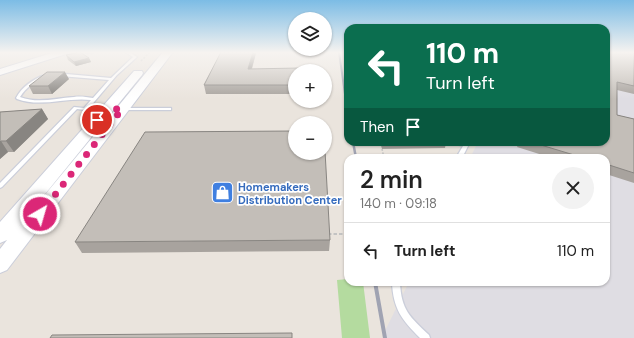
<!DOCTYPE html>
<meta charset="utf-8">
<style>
:root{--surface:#fff;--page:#f2f2f2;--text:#222;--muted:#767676;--line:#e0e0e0}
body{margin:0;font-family:"DM Sans",sans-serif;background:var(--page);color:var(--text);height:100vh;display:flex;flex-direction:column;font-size:15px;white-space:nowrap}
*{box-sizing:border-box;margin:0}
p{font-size:13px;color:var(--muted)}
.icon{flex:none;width:22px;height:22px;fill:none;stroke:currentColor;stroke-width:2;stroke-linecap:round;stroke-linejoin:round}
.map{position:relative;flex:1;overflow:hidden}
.panel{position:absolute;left:344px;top:154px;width:266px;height:132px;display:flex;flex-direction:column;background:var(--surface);border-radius:12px;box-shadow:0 1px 3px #0004}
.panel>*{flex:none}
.banner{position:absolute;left:344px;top:24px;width:266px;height:122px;border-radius:12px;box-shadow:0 1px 3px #0004;background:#0b6e4f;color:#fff;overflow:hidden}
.buttons{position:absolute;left:288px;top:12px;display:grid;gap:8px}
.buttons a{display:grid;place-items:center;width:44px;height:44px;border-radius:50%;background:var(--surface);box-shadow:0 1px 3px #0004;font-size:20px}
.pin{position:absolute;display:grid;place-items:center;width:34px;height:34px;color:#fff;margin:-17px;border:2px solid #fff;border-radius:50%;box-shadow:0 1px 4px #0007}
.me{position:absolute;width:44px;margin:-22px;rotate:38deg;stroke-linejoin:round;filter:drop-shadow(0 0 3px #0008)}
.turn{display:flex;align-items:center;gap:14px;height:84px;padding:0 16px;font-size:18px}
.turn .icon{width:52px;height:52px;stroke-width:2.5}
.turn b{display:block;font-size:28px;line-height:34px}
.then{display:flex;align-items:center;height:38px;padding:0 16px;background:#0003;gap:8px;font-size:15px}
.round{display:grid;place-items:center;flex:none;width:42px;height:42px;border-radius:21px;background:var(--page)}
.headline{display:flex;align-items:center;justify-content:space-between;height:68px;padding:0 16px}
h1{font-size:24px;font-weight:600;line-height:30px}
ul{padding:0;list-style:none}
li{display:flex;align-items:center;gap:12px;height:56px;padding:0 16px;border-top:1px solid var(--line)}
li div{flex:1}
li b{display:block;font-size:15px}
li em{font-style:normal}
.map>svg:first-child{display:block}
.industrial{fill:#dfdde3}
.green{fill:#b4db9f}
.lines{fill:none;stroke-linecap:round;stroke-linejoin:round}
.service-casing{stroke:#cbceda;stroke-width:2.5}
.tertiary-casing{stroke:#cbceda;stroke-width:2}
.secondary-casing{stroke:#cbceda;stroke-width:2}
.path-far1{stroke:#c3c3c3;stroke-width:1.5;stroke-dasharray:2 1.5;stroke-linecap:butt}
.path{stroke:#c3c3c3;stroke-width:2;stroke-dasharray:3.5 2;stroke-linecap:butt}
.service{fill:#fff;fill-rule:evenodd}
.tertiary{fill:#fff;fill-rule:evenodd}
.secondary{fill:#fff;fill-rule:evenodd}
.rail-far2{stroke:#a0a3b2;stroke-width:2}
.rail-far1{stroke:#a0a3b2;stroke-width:2.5}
.rail{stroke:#a0a3b2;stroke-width:4}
.wall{fill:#a8a39e}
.shaded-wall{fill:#888581}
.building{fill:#c3beb8;stroke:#888581}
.route{stroke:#db2777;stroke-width:7;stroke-dasharray:0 12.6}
.labels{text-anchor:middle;stroke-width:3.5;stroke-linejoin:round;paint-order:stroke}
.shop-label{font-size:11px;font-weight:bold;fill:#366cbe;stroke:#fff;text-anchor:start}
</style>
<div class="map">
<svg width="634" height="338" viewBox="0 0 634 338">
<rect width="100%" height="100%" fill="#eae4dd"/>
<path class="industrial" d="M 606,52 L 634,52 L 634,338 L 385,338 L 384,333 L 409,282 L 606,282 L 606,158 L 470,158 L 478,142 L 606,142 Z"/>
<path class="green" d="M 348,279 L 348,282 L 363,282 L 370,338 L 342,338 L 337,280 Z"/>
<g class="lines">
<defs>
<path id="service" d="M 86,52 L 95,52 L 93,53 L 87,53 Z
M 125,52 L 129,52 L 137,57 L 117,75 L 89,108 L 171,108 L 171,110 L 85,110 L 77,109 L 2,187 L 0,188 L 0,183 L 74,107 L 84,108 L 91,100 C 66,97 41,108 17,99 L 16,98 C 22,87 33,79 45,75 L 46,75 L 46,77 C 36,81 26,87 20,97 C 38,104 56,98 74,97 C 80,96 86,97 93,98 L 109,80 L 60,76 L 58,75 L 60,74 L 66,74 L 111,78 L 133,57 Z
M 452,142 L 464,143 L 464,142 L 470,142 L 462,158 L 456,158 L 463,146 L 453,143 Z
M 392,282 L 400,282 C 401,310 410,317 429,335 L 430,338 L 420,338 C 402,320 393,309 392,282 Z"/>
<path id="tertiary" d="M 55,52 L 67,52 L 66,54 L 0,75 L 0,69 Z"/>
<path id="secondary" d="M 163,52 L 173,52 L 7,270 L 0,273 L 0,249 L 7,240 L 0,243 L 0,222 L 134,71 L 142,71 L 143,73 L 142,75 L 15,231 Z"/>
</defs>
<use href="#service" class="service-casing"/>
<use href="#tertiary" class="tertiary-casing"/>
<use href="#secondary" class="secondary-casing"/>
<path class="path-far1" d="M 141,61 L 150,52
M 382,149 L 384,158"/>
<path class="path" d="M 328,234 L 348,234"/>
<use href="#service" class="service"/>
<use href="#tertiary" class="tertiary"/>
<use href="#secondary" class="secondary"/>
<path class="rail-far2" d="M 339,52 L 346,101"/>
<path class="rail-far1" d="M 346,100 L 348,111
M 353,142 L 356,158"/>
<path class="rail" d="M 375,282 L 385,338"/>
</g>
<path class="wall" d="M 606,52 L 634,52 L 634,94 L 617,90 L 617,115 L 634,119 L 634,183 L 606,174 L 606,158 L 552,158 L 517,147 L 519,142 L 606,142 Z
M 256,53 L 252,69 L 295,71 L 295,94 L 206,94 L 204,85 Z
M 66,55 L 89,58 L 91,62 L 76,66 L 68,60 Z
M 69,79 L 52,94 L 33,94 L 29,86 Z
M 42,109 L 48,119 L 14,152 L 8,152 L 0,159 L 0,112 Z
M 380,142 L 446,142 L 445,148 L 382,149 Z
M 330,240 L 329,251 L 82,253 L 75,242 Z"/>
<path class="shaded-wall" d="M 253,52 L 259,52 L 256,53 L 249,78 L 248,69 Z
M 89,58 L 91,62 L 76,66 L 74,62 Z
M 65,72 L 69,79 L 52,94 L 48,86 Z
M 42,109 L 48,119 L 14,152 L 6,141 Z
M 1,141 L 8,152 L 0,159 L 0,142 Z"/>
<path class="building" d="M 80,52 L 89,58 L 74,62 L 66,55 Z
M 221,52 L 253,52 L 248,69 L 299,68 L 299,71 L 295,71 L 295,85 L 204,85 Z
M 606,52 L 634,52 L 634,86 L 617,82 L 617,115 L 634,119 L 634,173 L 606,164 L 606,158 L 584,158 L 531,142 L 606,142 Z
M 47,72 L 65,72 L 48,86 L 29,86 Z
M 42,109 L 6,141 L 1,141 L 0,142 L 0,112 Z
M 295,131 L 295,153 L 325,153 L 325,151 L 330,240 L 75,242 L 145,132 Z
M 478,155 L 485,158 L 476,158 Z
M 292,333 L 292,338 L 50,338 L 52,335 Z"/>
<linearGradient id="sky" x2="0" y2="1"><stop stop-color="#7cbce5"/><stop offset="0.53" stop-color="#f6f3f0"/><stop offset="1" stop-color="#f6f3f0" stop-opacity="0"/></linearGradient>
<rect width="634" height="99" fill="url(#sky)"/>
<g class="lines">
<path class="route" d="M 40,214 L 122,109 L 107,109 L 97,120"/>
</g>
<defs>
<symbol id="shop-square" viewBox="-11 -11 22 22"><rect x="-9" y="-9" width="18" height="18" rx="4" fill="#3f7fe0" stroke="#fff"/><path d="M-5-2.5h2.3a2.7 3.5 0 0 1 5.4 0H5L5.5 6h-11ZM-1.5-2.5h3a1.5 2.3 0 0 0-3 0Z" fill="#fff"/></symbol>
</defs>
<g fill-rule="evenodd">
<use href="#shop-square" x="210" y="180" width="25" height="25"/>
</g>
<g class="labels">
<g class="shop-label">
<text x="238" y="191">Homemakers<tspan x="238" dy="13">Distribution Center</tspan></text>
</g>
</g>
</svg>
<div class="buttons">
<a><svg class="icon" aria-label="layers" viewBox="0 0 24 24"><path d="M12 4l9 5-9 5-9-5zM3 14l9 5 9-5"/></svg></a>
<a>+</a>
<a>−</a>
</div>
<div class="pin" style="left:97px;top:120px;background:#d93025"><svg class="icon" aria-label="arrive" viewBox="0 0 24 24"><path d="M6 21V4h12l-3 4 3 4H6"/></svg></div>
<svg class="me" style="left:40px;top:214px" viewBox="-20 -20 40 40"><circle r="17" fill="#db2777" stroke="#fff" stroke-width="3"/><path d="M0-11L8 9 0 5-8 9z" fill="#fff"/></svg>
<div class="banner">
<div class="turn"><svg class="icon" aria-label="left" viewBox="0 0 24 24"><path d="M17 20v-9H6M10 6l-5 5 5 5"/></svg><div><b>110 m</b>Turn left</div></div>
<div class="then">Then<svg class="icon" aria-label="arrive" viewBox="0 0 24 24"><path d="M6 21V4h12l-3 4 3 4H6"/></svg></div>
</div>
<section class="panel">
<div class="headline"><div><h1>2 min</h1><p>140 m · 09:18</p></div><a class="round"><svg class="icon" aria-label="close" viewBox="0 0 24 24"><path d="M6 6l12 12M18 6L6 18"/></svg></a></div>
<ul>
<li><svg class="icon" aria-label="left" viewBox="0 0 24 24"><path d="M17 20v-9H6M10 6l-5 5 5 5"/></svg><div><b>Turn left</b></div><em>110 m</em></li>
</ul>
</section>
</div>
